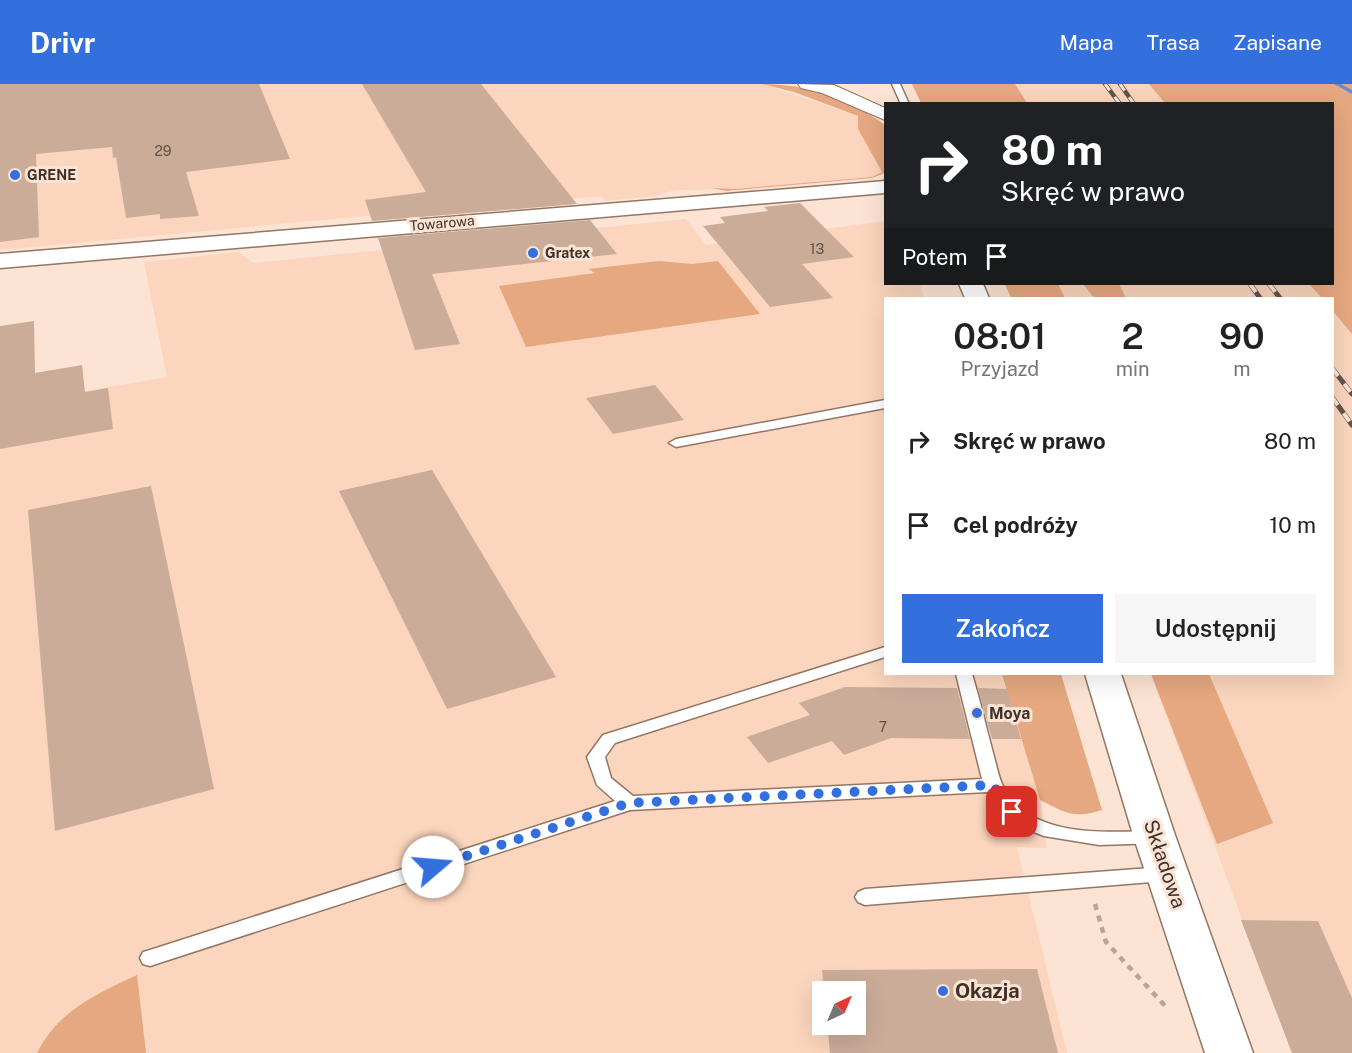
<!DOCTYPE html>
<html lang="pl">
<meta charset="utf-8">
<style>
:root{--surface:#fff;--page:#f6f6f6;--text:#222;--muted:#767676;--accent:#346fde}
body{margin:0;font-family:"Public Sans",sans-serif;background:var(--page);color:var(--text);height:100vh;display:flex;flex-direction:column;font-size:22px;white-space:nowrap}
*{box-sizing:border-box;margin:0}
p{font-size:20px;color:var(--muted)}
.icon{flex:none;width:33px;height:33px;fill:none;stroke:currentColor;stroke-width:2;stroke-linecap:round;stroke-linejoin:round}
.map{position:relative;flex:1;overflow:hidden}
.drawer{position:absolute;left:884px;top:213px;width:450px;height:378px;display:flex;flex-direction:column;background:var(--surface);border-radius:0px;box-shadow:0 6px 24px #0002}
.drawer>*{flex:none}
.guide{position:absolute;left:884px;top:18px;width:450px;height:183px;border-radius:0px;box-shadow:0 6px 24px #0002;background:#202124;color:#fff;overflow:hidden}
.needle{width:39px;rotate:44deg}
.controls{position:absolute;left:812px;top:897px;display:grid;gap:12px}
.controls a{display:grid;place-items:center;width:54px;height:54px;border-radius:0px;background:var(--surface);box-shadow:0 6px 24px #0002;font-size:30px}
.pin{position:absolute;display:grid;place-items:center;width:51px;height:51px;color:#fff;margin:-26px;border-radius:12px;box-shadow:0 3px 9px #0006}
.me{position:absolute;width:66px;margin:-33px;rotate:72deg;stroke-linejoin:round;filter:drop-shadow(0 0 4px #0008)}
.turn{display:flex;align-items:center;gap:21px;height:126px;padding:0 18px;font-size:27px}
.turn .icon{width:78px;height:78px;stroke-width:2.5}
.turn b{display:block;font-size:42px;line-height:51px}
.then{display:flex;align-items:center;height:57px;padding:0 18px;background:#0003;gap:12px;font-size:22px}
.eta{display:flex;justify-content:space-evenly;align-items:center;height:102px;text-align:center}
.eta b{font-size:36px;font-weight:600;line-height:42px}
.primary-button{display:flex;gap:12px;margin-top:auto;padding:12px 18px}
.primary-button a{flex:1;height:69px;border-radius:0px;background:var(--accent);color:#fff;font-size:24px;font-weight:600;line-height:69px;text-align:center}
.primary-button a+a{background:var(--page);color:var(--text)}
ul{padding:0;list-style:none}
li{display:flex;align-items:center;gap:18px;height:84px;padding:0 18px}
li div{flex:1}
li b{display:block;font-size:22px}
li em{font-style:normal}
header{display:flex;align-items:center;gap:36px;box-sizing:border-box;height:84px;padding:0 30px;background:var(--accent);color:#fff}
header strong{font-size:28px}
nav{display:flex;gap:33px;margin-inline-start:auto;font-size:21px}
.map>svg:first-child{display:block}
.built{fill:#fbd5bd;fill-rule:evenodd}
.green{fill:#e6a880}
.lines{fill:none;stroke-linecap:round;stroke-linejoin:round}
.stream{fill:#628cd8;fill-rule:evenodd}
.building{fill:#caac99}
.lane-casing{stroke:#927664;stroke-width:3}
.street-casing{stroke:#927664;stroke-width:2}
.secondary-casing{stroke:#927664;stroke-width:3}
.path{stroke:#b9a497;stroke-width:4.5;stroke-dasharray:6 6;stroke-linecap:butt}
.lane{fill:#fff;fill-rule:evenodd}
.street{fill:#fff;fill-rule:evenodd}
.secondary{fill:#fff;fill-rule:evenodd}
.rail-far1-casing{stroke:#62544b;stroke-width:4.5}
.rail-casing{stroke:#62544b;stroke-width:5}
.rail-far1{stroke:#fde3d3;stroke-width:3;stroke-dasharray:8;stroke-linecap:butt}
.rail{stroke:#fde3d3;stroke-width:4;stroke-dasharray:10;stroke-linecap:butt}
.route{stroke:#346fde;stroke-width:10;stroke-dasharray:0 18}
.poi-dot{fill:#346fde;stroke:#fde3d3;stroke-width:2}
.labels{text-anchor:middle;stroke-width:6;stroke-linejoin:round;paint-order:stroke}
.number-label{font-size:14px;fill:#615046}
.far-poi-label{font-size:14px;font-weight:bold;fill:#3e322b;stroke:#fde3d3;text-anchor:start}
.far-street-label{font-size:14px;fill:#3e322b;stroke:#fde3d3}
.poi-label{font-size:16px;font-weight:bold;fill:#3e322b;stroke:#fde3d3;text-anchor:start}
.near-street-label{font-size:20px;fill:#3e322b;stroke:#fde3d3}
.near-poi-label{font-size:20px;font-weight:bold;fill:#3e322b;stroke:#fde3d3;text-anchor:start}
</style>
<header>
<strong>Drivr</strong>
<nav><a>Mapa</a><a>Trasa</a><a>Zapisane</a></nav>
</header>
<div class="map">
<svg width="1352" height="969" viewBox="0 0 1352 969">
<rect width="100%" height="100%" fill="#fde3d3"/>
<path class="built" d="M 0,0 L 762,0 L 858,32 L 858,45 L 882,88 L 872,93 L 734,105 L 675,106 L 656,112 L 605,117 L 602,112 L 430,126 L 0,166 Z
M 916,0 L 1352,0 L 1352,969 L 1292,969 L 1151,590 L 1332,590 L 1332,214 L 1018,214 L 1013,200 L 1332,200 L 1332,20 L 924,20 Z
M 686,135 L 706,161 L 885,137 L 885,200 L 920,200 L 924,214 L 885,214 L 885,590 L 1002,590 L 1040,716 L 1047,764 L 1017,763 L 1067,969 L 0,969 L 0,322 L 167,293 L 144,178 L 238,168 L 253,179 ZM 822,908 L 855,908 L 855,940 L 822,940 Z"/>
<path class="green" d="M 762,0 C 807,0 849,14 885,41 L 885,89 L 872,94 L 726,107 L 712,104 L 734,105 L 872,93 L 882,88 L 858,45 L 858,32 L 794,8 Z
M 912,0 L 1015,0 L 1027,19 L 921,19 Z
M 1149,0 L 1352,0 L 1352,250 L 1332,226 L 1332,214 L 1322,214 L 1309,200 L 1332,200 L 1332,20 L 1165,19 Z
M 659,177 L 692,180 L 718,177 L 760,230 L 526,263 L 499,202 L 595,189 L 588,185 Z
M 1005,200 L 1058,200 L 1065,214 L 1011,214 Z
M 1083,200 L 1119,200 L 1126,214 L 1094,214 Z
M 1002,590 L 1061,590 L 1102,726 C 1073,735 1066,729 1040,716 Z
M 1151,590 L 1209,590 L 1273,739 L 1217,760 Z
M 137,891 L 146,969 L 37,969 C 58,927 96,910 137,891 Z"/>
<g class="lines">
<path class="stream" d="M 1334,0 L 1341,0 L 1352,6 L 1352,10 Z"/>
</g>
<path class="building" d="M 0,0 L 259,0 L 290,75 L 186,88 L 199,132 L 160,135 L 160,130 L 126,134 L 116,73 L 113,74 L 112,63 L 36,70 L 39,153 L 0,158 Z
M 362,0 L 481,0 L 577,120 L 372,137 L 365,116 L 426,108 Z
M 800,119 L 854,173 L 802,180 L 833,214 L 770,223 L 703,142 L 725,139 L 720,133 L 768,127 L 764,123 Z
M 590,136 L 617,170 L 432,190 L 460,260 L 415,266 L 378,154 Z
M 34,237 L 35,289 L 82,281 L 85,308 L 108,304 L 113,345 L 0,365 L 0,242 Z
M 655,301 L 684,336 L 613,350 L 586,314 Z
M 432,386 L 556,593 L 447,625 L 339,407 Z
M 151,402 L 214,705 L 55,747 L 28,426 Z
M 845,603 L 957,604 L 970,655 L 891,654 L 844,671 L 832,657 L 768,679 L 747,653 L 810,631 L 799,619 Z
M 978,604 L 1007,605 L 1021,655 L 992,655 Z
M 1241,836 L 1318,837 L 1352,914 L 1352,969 L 1292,969 Z
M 1037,885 L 1058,969 L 830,969 L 827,940 L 855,940 L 855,908 L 824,908 L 822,886 Z"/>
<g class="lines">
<defs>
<path id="lane" d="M 892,0 L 900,0 L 909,20 L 901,20 Z
M 885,316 L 885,324 L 676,363 L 669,359 L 676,355 Z
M 885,563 L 885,573 L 615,659 L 605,673 L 611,694 L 633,712 L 982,695 L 956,590 L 972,590 C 980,616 986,643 993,669 C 996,679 998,691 1002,700 C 1027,755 1104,748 1154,747 L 1161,749 L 1163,754 L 1161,759 L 1099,761 L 1044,752 L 1021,743 L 1005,733 L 988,708 L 630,726 L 150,882 L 143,880 L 140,874 L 143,868 L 150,866 L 615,717 L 597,701 L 587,673 L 603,651 Z
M 1164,783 L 1171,785 L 1174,790 L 1171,795 L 1164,797 L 865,821 L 858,818 L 855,813 L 858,808 L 865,805 Z"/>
<path id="street" d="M 798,0 L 834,1 L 885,24 L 885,36 L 822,9 L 801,4 Z"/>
<path id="secondary" d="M 885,97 L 885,109 L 0,184 L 0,170 Z
M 959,200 L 983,200 L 989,214 L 965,214 Z
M 1085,590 L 1121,590 L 1176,754 L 1253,969 L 1205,969 L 1134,754 Z"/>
</defs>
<use href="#lane" class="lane-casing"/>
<use href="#street" class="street-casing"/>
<use href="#secondary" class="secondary-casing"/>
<path class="path" d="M 1095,820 L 1106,858 L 1168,925"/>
<use href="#lane" class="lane"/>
<use href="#street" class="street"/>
<use href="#secondary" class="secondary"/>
<defs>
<path id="rail-far1" d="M 1105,0 L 1120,20
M 1120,0 L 1134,20"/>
<path id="rail" d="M 1250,200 L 1260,214
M 1269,200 L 1280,214
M 1332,284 L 1352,310
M 1332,313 L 1352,341"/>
</defs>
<use href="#rail-far1" class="rail-far1-casing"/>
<use href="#rail" class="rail-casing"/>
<use href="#rail-far1" class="rail-far1"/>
<use href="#rail" class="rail"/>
</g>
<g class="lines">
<path class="route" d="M 433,783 L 629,719 L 993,701 L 1012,728"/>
</g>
<g class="poi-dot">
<circle cx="15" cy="91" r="6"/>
<circle cx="533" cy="169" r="6"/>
<circle cx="977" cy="629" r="6"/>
<circle cx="943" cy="907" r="6"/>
</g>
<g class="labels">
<g class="number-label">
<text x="163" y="72">29</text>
<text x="817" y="170">13</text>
<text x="883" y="648">7</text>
</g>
<g class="far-poi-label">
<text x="27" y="96">GRENE</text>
<text x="545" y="174">Gratex</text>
</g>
<g class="far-street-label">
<text transform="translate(442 139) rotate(-5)" y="5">Towarowa</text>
</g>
<g class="poi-label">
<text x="989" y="635">Moya</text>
</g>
<g class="near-street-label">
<text transform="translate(1165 780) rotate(71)" y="7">Składowa</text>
</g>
<g class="near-poi-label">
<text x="955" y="914">Okazja</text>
</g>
</g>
</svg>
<div class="controls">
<a><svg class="needle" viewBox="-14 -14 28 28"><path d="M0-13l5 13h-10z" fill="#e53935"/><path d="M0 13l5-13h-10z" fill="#767676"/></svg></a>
</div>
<div class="pin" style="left:1012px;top:728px;background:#d93025"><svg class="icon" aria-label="arrive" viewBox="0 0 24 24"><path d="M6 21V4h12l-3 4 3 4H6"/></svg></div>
<svg class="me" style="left:433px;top:783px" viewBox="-20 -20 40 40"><circle r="19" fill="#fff"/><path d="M0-13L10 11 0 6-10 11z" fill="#346fde"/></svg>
<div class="guide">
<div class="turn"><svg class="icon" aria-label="right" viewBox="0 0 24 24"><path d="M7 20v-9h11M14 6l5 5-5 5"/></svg><div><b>80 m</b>Skręć w prawo</div></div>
<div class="then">Potem<svg class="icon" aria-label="arrive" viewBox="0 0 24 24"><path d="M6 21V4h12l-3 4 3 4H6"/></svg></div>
</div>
<section class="drawer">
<div class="eta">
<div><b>08:01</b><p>Przyjazd</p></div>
<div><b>2</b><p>min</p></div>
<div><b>90</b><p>m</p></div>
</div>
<ul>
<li><svg class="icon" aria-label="right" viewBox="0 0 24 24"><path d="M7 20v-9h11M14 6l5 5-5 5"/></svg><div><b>Skręć w prawo</b></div><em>80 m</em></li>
<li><svg class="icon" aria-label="arrive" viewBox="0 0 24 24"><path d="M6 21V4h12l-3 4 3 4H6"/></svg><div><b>Cel podróży</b></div><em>10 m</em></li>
</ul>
<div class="primary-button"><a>Zakończ</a><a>Udostępnij</a></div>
</section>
</div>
